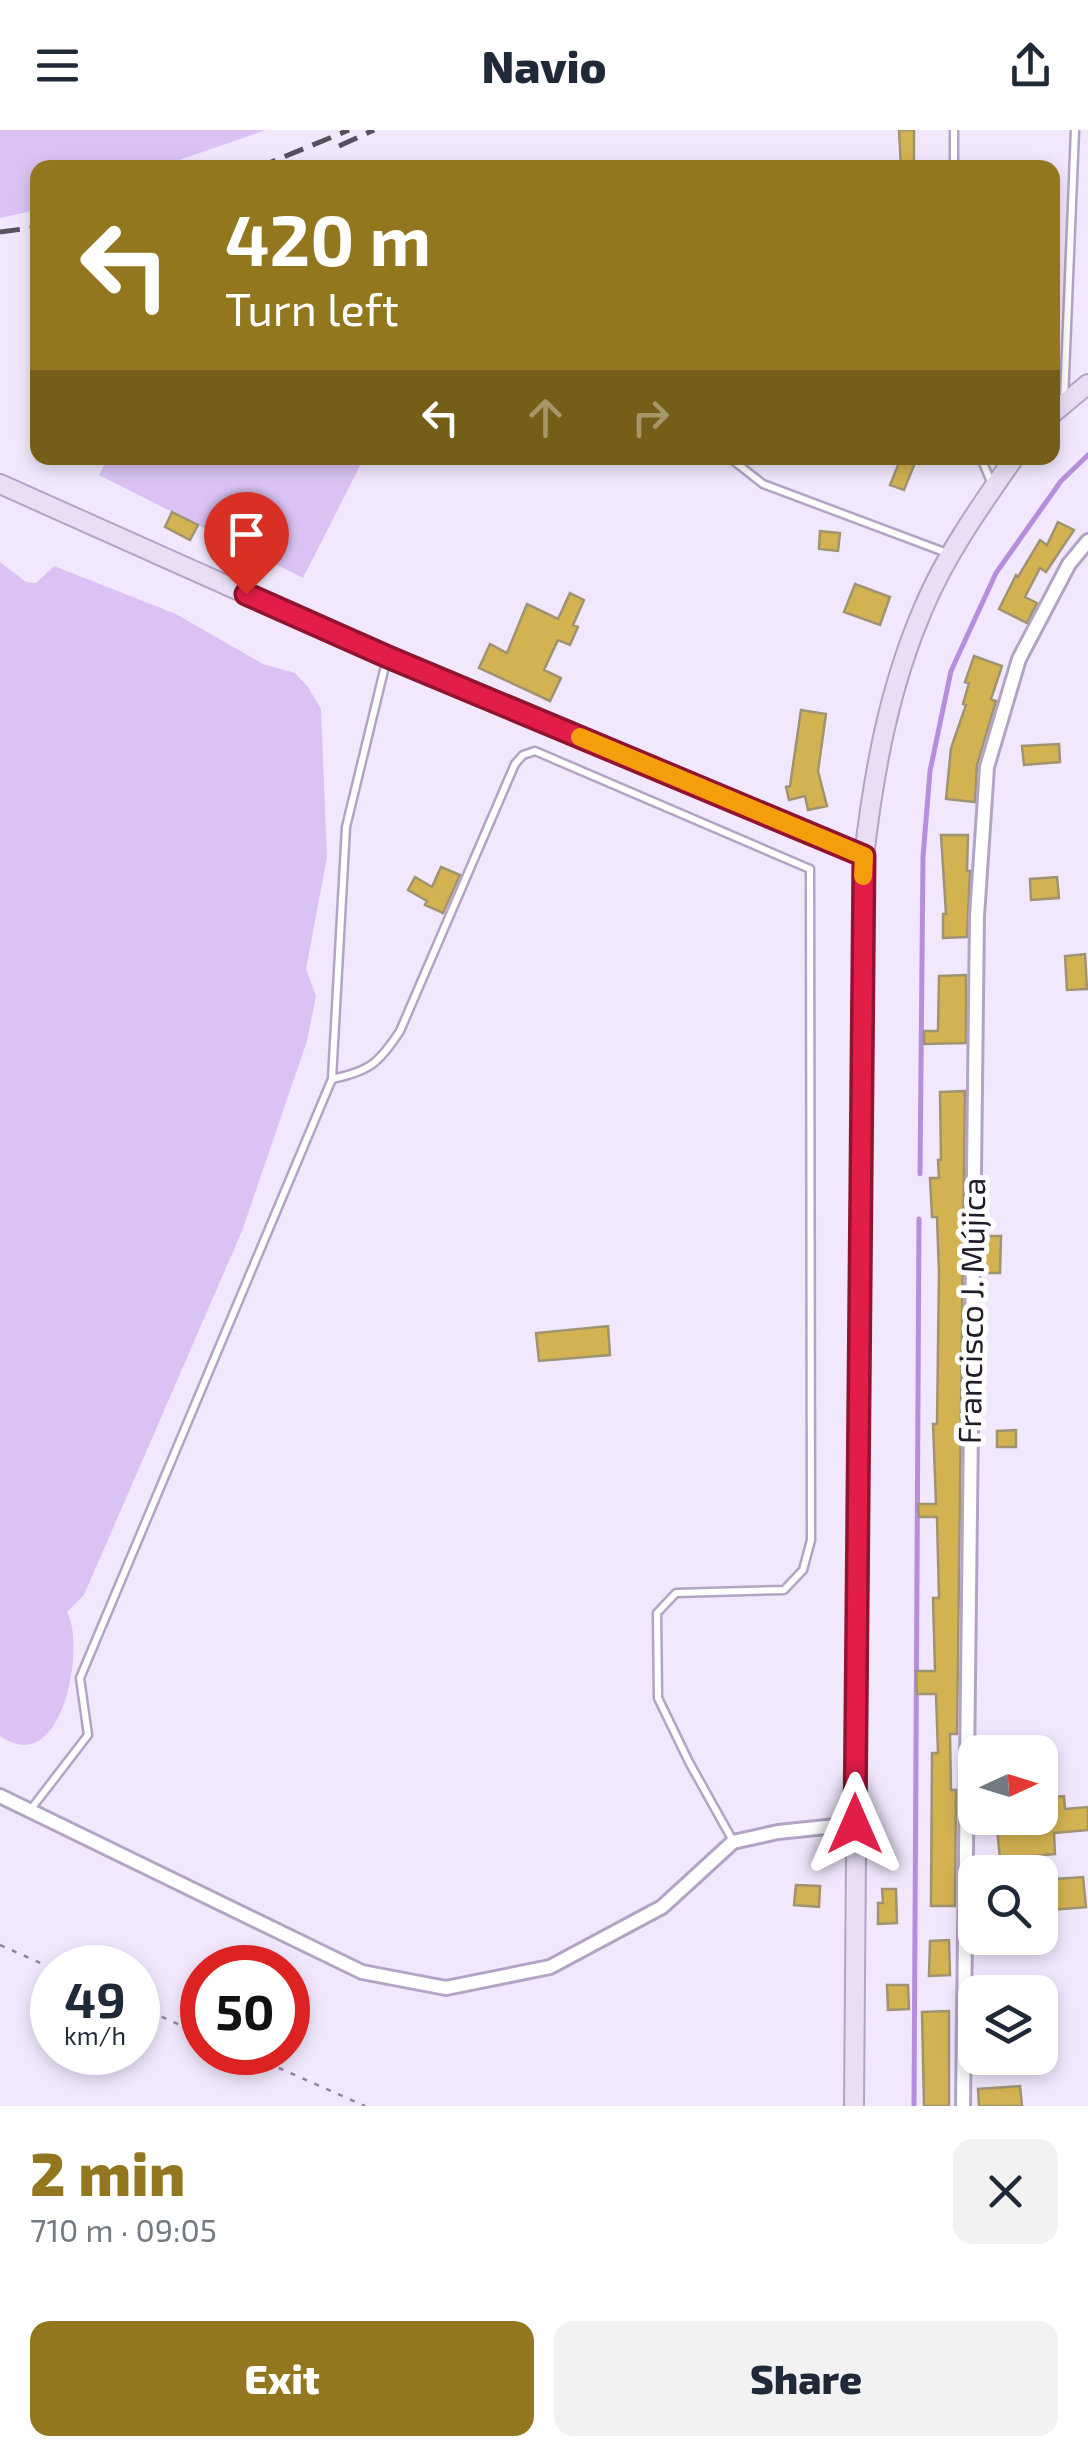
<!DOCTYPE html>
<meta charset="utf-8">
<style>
:root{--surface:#fff;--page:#f2f2f3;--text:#1f2937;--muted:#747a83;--accent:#93771e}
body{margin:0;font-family:"Exo 2",sans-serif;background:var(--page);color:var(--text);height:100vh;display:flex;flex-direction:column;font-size:38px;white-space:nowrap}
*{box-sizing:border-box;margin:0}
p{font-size:32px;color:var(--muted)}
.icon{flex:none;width:55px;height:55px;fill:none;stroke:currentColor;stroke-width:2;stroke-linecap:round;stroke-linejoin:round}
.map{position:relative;height:1976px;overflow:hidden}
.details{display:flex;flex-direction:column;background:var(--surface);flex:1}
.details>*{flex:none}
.hud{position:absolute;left:30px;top:30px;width:1030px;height:305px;border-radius:20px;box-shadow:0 5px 15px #0003;background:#93771e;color:#fff;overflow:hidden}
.needle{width:65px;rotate:86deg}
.buttons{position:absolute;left:958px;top:1605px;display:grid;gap:20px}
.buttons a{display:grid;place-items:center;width:100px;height:100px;border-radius:20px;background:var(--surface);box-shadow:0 5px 15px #0003;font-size:50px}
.speed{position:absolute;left:30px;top:1815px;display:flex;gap:20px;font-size:50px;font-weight:700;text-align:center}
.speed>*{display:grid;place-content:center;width:130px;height:130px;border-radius:50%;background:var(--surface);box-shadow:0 5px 15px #0003;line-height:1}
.speed small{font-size:25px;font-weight:400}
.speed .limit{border:15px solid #d22;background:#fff;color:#111}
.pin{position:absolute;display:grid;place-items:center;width:85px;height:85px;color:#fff;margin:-102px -42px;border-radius:50% 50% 50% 0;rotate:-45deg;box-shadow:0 0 10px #0007}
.pin .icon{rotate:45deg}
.me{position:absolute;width:110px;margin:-55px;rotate:0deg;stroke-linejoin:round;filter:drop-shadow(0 0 8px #0008)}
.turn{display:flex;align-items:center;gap:35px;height:210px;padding:0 30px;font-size:45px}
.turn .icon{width:130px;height:130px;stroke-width:2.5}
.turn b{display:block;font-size:70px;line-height:85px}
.lanes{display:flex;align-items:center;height:95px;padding:0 30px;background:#0003;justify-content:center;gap:50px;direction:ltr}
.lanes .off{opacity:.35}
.round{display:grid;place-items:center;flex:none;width:105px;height:105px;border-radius:20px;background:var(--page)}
.summary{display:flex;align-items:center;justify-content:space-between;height:170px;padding:0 30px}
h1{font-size:60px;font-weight:800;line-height:75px;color:var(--accent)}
.primary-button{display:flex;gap:20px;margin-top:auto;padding:20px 30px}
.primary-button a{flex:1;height:115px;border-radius:20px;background:var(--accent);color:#fff;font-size:40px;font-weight:800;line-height:115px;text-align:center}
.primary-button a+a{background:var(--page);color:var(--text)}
header{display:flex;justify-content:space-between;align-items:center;height:130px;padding:0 30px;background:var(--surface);font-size:45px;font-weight:800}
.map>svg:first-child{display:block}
.green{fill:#dac3f4}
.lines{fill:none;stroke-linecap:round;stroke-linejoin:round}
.stream{stroke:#b68ede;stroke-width:5}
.building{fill:#d3b252;stroke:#9f9372;stroke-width:2.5}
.service-casing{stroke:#b3a4c5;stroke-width:11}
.minor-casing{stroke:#b3a4c5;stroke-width:18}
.secondary-casing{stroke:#b3a4c5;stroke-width:22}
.path{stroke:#8f8798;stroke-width:2.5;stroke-dasharray:5 8;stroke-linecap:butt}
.service{stroke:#fff;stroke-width:6}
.minor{stroke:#fff;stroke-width:12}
.secondary{stroke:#e9def4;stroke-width:18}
.rail{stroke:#57505e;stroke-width:5;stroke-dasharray:20 10;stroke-linecap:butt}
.route-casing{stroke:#92132f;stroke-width:25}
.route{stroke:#e11d48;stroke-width:18}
.slow{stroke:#f59e0b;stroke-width:18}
.labels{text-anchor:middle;stroke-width:10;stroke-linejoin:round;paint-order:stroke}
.street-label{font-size:32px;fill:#221c28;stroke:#fff}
</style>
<header><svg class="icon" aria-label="menu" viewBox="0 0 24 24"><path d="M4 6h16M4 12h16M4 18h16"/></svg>Navio<svg class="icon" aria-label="share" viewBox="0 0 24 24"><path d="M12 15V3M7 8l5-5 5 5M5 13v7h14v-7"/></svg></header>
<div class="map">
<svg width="1088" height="1976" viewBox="0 0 1088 1976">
<rect width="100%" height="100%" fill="#f1e8fd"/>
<path class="green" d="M 0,0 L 266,0 L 159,37 L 38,38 L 37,80 L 0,88 Z
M 108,328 L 364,328 L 303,448 L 99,345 Z
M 0,432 L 26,452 L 36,453 L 54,436 L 176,484 L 263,534 L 295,543 L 308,557 L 321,579 L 327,727 L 306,839 L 316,866 L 307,911 L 242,1101 L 84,1465 L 67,1482 C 86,1516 63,1650 0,1606 Z"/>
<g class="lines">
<path class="stream" d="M 920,1044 L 923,727 L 930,641 L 951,541 L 996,443 L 1061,351 L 1088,325
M 914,1976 L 919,1089"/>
</g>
<path class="building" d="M 899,0 L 914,0 L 914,38 L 901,38 Z
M 901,328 L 917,328 L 904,360 L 890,355 Z
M 172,382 L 198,395 L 190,410 L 165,397 Z
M 1058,392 L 1074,400 L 1046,442 L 1040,438 L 1025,467 L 1037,473 L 1027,493 L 999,479 L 1016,445 L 1018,447 L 1040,410 L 1047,415 Z
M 820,401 L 840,403 L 838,421 L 819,419 Z
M 855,454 L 890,467 L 880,495 L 844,482 Z
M 570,463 L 584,470 L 573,495 L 578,497 L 570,515 L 558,510 L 544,540 L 561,548 L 550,571 L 479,538 L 490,514 L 507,523 L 527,474 L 558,489 Z
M 974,526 L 1002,536 L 991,569 L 996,571 L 977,635 L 975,672 L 946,669 L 951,618 L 966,575 L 963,574 L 969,553 L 965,552 Z
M 801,580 L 826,584 L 818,641 L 827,676 L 808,680 L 805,666 L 789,670 L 786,657 L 790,656 Z
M 1059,614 L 1060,632 L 1024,635 L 1022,616 Z
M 941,705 L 968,705 L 967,741 L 970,741 L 967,807 L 943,808 L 943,784 L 946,784 Z
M 441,737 L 460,745 L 443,783 L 425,775 L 427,771 L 408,760 L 415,747 L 432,757 Z
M 1057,747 L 1059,768 L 1031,770 L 1030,749 Z
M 1085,824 L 1087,859 L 1067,860 L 1065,826 Z
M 966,845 L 966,913 L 924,914 L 924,901 L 938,901 L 939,846 Z
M 965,961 L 957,1604 L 950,1604 L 951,1660 L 956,1660 L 955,1776 L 931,1776 L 932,1623 L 938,1623 L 936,1564 L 917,1564 L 916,1541 L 935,1541 L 933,1468 L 939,1468 L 937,1387 L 919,1387 L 918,1374 L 936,1374 L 933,1294 L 937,1294 L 939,1143 L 937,1087 L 932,1087 L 930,1048 L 939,1048 L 938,1030 L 941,1030 L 940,962 Z
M 983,1106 L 1001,1106 L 1000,1143 L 983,1143 Z
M 608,1196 L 610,1225 L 539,1231 L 536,1203 Z
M 1016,1300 L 1016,1317 L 997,1317 L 997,1301 Z
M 1064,1666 L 1065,1679 L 1088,1677 L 1088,1700 L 1054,1703 L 1055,1724 L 1000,1729 L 996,1688 L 1040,1688 L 1040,1668 Z
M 1083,1747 L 1086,1777 L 1040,1781 L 1040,1750 Z
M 796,1755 L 820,1756 L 819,1777 L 794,1775 Z
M 882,1759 L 896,1759 L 897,1793 L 878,1794 L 878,1773 L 883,1773 Z
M 949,1810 L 950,1845 L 929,1846 L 930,1811 Z
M 887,1855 L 908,1855 L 909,1879 L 888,1880 Z
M 949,1881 L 949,1976 L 924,1976 L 922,1882 Z
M 1020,1956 L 1022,1976 L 979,1976 L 978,1959 Z"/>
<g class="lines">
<defs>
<path id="service" d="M 954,38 L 954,0
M 1064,270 L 1075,0
M 730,328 L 763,354 L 947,423
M 981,328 L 992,354
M 332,949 C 370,941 379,933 400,901 L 515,634 L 523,625 L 535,621 L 810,739 L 811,1410 L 803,1440 L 784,1460 L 676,1463 L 657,1483 L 658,1568 L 689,1632 L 733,1711
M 31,1679 L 88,1605 L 80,1548 L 332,949 L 346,697 L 387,528"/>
<path id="minor" d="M 0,1666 L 362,1842 L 446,1858 L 550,1837 L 662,1777 L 733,1712 L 778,1702 L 855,1694
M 963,1976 L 977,786 L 987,637 L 1019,529 L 1069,434 L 1088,411"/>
<path id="secondary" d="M 1052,284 L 1088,254
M 0,354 L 387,527 L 864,726
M 854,1976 L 864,726 C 874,641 889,558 923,479 C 945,426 981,375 1014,328"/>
</defs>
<use href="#service" class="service-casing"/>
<use href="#minor" class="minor-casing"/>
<use href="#secondary" class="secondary-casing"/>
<path class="path" d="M 0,1815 L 52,1838
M 138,1876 L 202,1905
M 243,1922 L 365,1976"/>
<use href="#service" class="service"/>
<use href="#minor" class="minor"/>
<use href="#secondary" class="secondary"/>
<path class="rail" d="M 339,16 L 374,0
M 257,38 L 349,0
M 0,102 L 38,97"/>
</g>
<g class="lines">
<defs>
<path id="route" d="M 246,464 L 388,527 L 864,726 L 855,1694"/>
</defs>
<use href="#route" class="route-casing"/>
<use href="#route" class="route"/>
<path class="slow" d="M 580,607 L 864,726 L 863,746"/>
</g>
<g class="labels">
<g class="street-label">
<text transform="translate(972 1181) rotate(-89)" y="11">Francisco J. Mújica</text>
</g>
</g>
</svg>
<div class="buttons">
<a><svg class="needle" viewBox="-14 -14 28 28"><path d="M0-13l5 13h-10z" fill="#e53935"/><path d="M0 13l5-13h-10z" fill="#747a83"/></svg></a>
<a><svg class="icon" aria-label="search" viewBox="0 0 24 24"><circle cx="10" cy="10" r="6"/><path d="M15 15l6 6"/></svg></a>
<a><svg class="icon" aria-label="layers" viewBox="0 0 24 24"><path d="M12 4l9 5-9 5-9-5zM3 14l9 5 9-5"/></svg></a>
</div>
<div class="speed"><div>49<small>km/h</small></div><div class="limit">50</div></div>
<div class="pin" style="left:246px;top:464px;background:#d93025"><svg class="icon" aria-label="arrive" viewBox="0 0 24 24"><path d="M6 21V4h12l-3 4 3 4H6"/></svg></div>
<svg class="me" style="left:855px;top:1694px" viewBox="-20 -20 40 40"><path d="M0-17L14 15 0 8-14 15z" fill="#e11d48" stroke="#fff" stroke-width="4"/></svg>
<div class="hud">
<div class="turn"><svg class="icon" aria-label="left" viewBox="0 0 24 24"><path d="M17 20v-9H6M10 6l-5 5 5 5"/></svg><div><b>420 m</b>Turn left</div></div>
<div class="lanes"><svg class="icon" aria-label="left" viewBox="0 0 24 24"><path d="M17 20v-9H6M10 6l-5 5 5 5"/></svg><svg class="icon off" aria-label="ahead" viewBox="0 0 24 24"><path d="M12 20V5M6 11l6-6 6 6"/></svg><svg class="icon off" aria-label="right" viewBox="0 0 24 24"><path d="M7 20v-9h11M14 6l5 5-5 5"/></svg></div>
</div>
</div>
<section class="details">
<div class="summary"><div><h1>2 min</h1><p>710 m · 09:05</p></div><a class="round"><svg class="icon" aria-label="close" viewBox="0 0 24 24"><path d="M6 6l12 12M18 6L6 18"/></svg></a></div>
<div class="primary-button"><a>Exit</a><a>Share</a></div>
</section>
